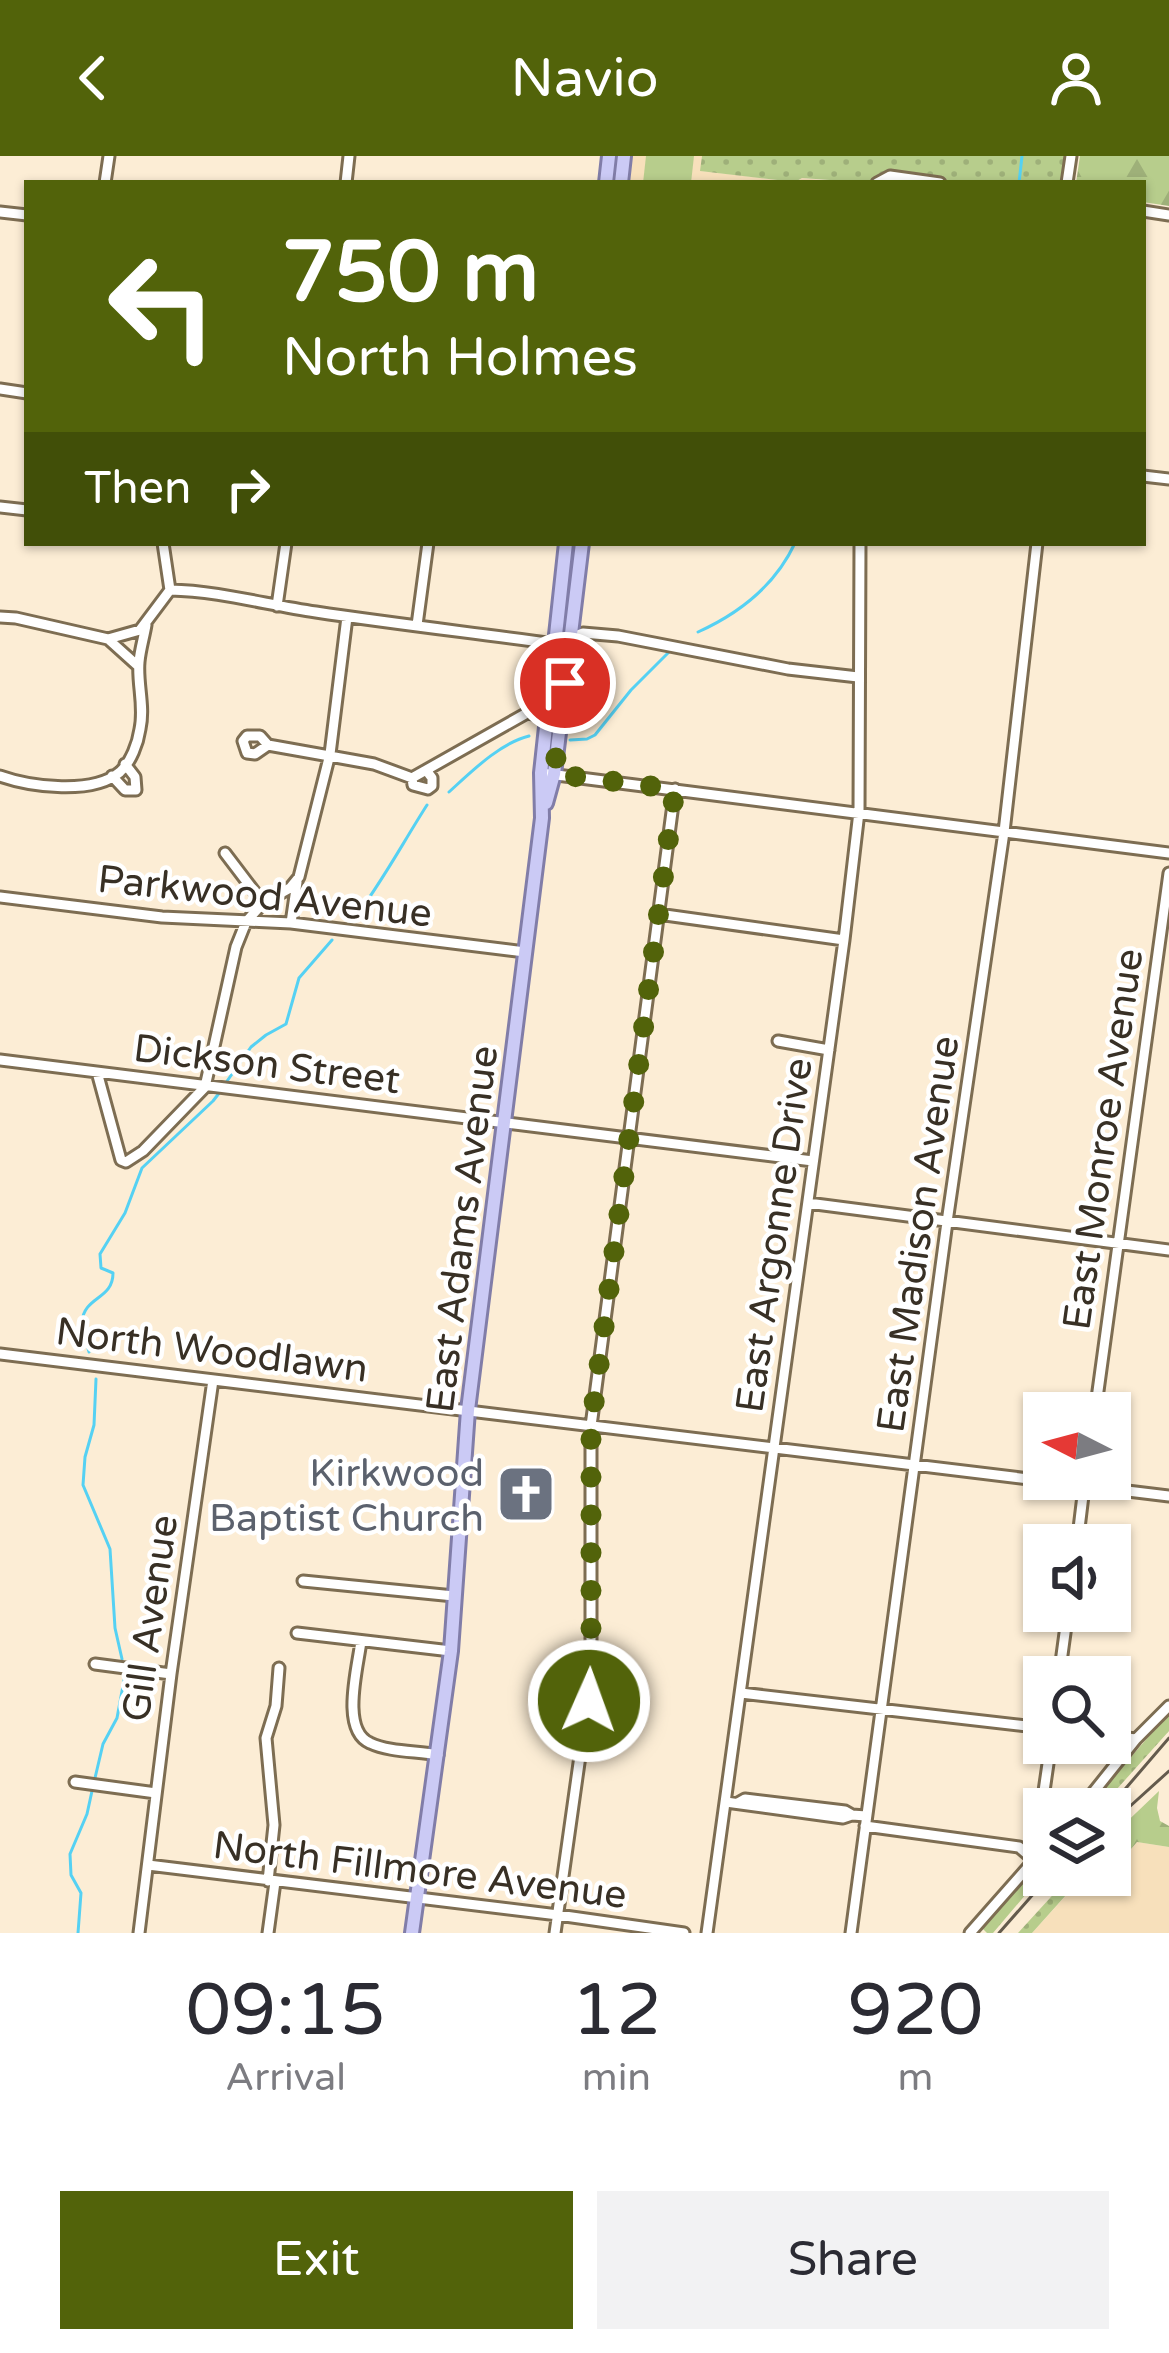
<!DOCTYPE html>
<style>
:root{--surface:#fff;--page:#f2f2f3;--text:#2b2b33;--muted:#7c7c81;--accent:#52630a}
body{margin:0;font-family:"Varela Round",sans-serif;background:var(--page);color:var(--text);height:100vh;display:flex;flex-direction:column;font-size:45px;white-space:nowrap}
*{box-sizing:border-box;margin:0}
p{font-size:39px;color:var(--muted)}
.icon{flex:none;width:66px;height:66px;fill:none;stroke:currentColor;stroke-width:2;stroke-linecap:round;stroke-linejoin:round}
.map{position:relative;height:1777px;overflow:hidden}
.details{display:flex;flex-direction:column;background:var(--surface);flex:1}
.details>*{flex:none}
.banner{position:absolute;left:24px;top:24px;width:1122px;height:366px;border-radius:0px;box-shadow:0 3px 9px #0004;background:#52630a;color:#fff;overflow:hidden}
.needle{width:78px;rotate:276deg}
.tools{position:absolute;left:1023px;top:1236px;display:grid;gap:24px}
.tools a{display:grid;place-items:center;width:108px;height:108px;border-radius:0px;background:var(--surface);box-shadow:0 3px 9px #0004;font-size:60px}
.pin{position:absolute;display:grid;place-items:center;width:102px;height:102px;color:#fff;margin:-51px;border:6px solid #fff;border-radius:50%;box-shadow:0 3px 12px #0007}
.me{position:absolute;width:132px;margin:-66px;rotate:2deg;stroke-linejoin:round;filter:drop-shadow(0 0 9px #0008)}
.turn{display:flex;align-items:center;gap:42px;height:252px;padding:0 60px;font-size:54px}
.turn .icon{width:156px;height:156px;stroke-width:2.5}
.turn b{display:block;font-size:84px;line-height:102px}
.then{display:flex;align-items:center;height:114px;padding:0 60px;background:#0003;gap:24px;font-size:45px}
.eta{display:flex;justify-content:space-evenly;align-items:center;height:204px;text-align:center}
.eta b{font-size:72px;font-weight:600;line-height:84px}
.primary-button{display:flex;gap:24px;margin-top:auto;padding:24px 60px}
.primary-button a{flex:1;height:138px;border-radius:0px;background:var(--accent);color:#fff;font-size:48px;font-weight:600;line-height:138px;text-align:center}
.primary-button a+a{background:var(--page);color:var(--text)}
header{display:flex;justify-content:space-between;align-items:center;height:156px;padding:0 60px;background:var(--accent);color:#fff;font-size:54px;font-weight:600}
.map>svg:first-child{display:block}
.built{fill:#f7e0bb}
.grass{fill:url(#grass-dots)}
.forest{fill:url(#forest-firs)}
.park{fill:#b7cd8c}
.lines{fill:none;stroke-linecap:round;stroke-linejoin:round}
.stream{stroke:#55d1f3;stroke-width:3}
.minor-casing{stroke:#7d6d52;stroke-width:15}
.major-casing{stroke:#817da8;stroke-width:18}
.minor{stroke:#fff;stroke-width:9}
.major{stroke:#cbcaf5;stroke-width:12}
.rail{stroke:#645b4d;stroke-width:3}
.route{stroke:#52630a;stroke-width:21;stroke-dasharray:0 37.8}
.labels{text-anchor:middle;stroke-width:9;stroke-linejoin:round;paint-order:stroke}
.street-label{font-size:39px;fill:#383025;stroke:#fff}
.worship-label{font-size:39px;fill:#5b616d;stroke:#fff;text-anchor:end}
</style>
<header><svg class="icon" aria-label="back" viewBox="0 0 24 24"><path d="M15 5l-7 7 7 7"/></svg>Navio<svg class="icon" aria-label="person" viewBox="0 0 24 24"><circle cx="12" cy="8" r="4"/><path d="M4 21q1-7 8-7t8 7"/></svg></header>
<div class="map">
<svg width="1169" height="1777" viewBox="0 0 1169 1777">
<defs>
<pattern id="grass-dots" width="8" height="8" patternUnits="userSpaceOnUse" patternTransform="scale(3)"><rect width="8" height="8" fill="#b7cd8c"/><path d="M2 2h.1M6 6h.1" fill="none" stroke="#9eb079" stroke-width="1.8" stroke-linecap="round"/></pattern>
<pattern id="forest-firs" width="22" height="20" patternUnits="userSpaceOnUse" patternTransform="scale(3)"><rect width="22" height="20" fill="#b7cd8c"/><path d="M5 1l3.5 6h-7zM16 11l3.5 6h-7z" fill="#9eb079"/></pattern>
</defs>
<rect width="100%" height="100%" fill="#fcedd5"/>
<path class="built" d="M 629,0 L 702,0 L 701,15 L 795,26 L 802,22 L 849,27 L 626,27 Z
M 1137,1686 L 1169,1691 L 1169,1777 L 1032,1777 L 1072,1733 L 1091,1739 Z"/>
<path class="grass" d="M 702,0 L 1065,0 L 1061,27 L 957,27 L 886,17 L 876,20 L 871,27 L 802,22 L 795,26 L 700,15 Z
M 1169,1557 L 1169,1575 L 1099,1653 L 1086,1653 Z
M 1044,1699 L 1044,1717 L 993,1777 L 987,1777 L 983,1773 L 988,1763 Z
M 1071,1719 L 1084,1719 L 1032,1777 L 1018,1777 Z"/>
<path class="forest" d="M 1080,0 L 1169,0 L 1169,50 L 1143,46 L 1143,27 L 1076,27 Z
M 1159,1635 L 1157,1652 L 1160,1665 L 1169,1670 L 1169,1691 L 1137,1686 L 1110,1717 L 1110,1691 L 1116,1684 L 1115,1677 Z"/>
<path class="park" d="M 646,0 L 694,0 L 691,27 L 643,27 Z"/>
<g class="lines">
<path class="stream" d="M 1019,27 L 1022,0
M 698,476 C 740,457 775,430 795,387
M 570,584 L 587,583 L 595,579 L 631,534 L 670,495
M 449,636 C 471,616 500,587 529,580
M 351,767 C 380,730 402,688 427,649
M 225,928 L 251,891 L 266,879 L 286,868 L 299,822 L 332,784
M 89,1196 C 87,1187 81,1177 82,1166 C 84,1140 113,1144 113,1117 L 101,1112 L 100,1098 L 125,1057 L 142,1012 L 213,945 L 220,936
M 96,1223 L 94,1269 L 85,1301 L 83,1329 L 110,1393 L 115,1472 L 122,1503
M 95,1622 L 103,1588 L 117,1562 L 125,1519
M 78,1777 L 81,1737 L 71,1719 L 70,1698 L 87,1658 L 92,1635"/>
<defs>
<path id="minor" d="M 105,27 L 109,0
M 346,27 L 349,0
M 877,27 L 890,20 L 940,27
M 1067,27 L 1071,0
M 1143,55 L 1169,59
M 0,56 L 27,59
M 0,233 L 27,237
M 1143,320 L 1169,323
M 0,351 L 27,354
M 163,387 L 170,434
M 170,434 C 220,435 267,449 316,456 C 396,468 475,477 555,488 L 583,477 L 618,480 L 788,513 L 858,521
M 277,450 L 286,387
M 0,461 L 16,462 L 108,483 L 138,510
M 417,469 L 428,387
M 108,483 L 140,474 L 170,434
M 268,589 L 255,598 L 247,597 L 243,585 L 247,580 L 260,580 L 268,589 L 374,608 L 412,622 L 527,557 L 547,560
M 541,617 L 1169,697
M 0,620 C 31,631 93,639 120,616 C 131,606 138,587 140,573 C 145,550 137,528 139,506 C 140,494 144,481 146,469
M 112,620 L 125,634 L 136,634 L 135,621 L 125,608
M 412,622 L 413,629 L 428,633 L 432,630 L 432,622 L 426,614
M 225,697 L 263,747
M 0,741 L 162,761 L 291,767 L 525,796
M 658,758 L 844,784
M 291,767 L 297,726
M 778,885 L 829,894
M 0,904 L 813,1005
M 97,916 L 121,1004 L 126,1006 L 143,995 L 205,931 L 236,791 L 246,766 L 263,747 L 290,732 L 299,721 L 330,598 L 347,461
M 808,1047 L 1169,1094
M 0,1198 L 1169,1340
M 1095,1257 L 1169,717
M 1077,1389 L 1085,1323
M 303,1425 L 454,1440
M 297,1477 L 451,1495
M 361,1485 C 358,1511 340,1574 370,1587 C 389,1596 416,1595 438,1599
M 95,1508 L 171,1518
M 1059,1521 L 1068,1455
M 741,1537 L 1044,1572
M 1110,1580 L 1136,1583
M 75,1626 L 156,1637
M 726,1646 L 843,1662 L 852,1659 L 866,1660
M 738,1647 L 745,1643 L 845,1655 L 852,1659
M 1080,1653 L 1136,1583 L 1169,1550
M 865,1670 L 1019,1691 L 1034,1704
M 1034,1704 L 1051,1587
M 148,1709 L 558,1759 L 684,1777
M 268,1725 L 274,1669 L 266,1582 L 276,1550 L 279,1512
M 139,1777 L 171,1518 L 213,1224
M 268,1777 L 275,1726
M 555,1777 L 591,1522 L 591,1270 L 675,633
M 707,1777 L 844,784 L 859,656 L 860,387
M 851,1777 L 947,1066 L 1004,676 L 1037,387
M 970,1777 L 1044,1693"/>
<path id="major" d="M 606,27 L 609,0
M 621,27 L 624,0
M 546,647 L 554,618 L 582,387
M 412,1777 L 451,1495 L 468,1254 L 542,662 L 541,617 L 566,387"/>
</defs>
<use href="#minor" class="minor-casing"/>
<use href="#major" class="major-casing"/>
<use href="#minor" class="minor"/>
<use href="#major" class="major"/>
<path class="rail" d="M 1108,1653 L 1169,1582
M 1127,1653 L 1169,1615
M 999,1777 L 1050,1719"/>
</g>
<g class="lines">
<path class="route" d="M 565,527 L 554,618 L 675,633 L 591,1270 L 591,1522 L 589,1545"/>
</g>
<defs>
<symbol id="church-square" viewBox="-11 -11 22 22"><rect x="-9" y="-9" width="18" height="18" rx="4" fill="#6b7280" stroke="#fff"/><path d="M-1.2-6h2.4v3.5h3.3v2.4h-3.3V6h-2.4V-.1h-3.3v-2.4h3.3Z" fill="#fff"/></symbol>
</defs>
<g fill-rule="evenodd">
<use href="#church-square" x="493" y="1305" width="66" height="66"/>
</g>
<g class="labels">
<g class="street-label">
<text transform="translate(265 739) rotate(6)" y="14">Parkwood Avenue</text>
<text transform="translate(267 907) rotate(7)" y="14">Dickson Street</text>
<text transform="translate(1102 983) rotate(-82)" y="14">East Monroe Avenue</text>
<text transform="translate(461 1073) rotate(-83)" y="14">East Adams Avenue</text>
<text transform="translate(917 1078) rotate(-82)" y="14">East Madison Avenue</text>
<text transform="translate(773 1079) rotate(-82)" y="14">East Argonne Drive</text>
<text transform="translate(212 1193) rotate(7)" y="14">North Woodlawn</text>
<text transform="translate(149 1462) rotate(-82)" y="14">Gill Avenue</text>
<text transform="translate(420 1713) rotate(7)" y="14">North Fillmore Avenue</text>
</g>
<g class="worship-label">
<text x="484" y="1330">Kirkwood<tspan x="484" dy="45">Baptist Church</tspan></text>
</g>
</g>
</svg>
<div class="tools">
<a><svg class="needle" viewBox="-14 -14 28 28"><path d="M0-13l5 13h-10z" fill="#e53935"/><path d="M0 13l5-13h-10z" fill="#7c7c81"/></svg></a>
<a><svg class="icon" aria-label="sound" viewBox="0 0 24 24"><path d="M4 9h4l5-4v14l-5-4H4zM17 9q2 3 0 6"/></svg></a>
<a><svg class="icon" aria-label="search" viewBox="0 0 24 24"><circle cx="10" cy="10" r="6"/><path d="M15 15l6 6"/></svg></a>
<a><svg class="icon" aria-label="layers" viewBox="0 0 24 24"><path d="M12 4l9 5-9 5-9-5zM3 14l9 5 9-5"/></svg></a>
</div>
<div class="pin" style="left:565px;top:527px;background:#d93025"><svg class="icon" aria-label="arrive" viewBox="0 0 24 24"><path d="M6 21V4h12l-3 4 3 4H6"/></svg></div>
<svg class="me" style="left:589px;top:1545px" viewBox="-20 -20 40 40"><circle r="17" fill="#52630a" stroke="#fff" stroke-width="3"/><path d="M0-11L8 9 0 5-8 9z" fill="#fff"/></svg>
<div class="banner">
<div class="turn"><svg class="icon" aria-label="left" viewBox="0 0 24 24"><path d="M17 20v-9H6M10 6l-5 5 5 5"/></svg><div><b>750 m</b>North Holmes</div></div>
<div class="then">Then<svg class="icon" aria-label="right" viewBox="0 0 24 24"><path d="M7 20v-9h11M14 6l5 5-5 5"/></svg></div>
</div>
</div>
<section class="details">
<div class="eta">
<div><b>09:15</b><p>Arrival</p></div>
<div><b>12</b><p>min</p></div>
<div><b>920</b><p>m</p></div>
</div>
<div class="primary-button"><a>Exit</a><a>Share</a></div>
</section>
